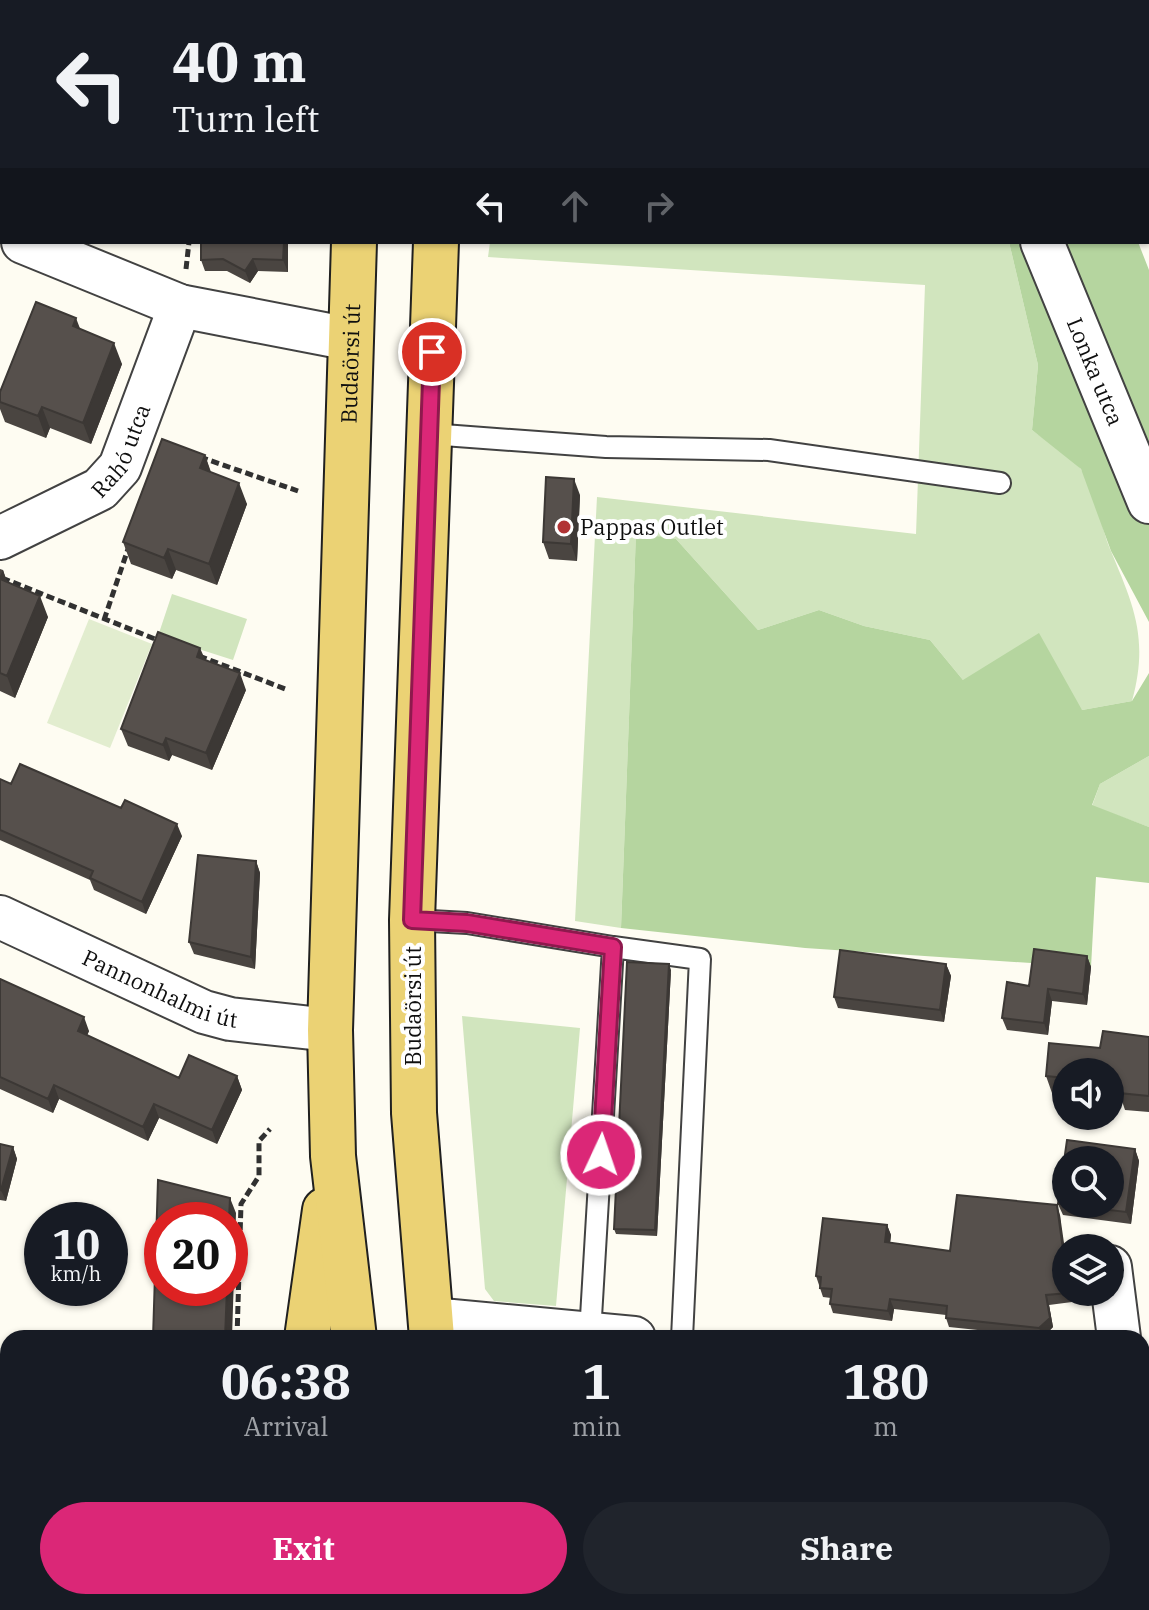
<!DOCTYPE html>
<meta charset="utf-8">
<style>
:root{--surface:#171b24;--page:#20242c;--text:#f1f3f6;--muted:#9ea1a6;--accent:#db2777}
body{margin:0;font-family:"IBM Plex Serif",serif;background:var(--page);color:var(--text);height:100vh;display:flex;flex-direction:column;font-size:30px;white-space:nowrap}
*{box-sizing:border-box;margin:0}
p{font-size:26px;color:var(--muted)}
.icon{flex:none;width:44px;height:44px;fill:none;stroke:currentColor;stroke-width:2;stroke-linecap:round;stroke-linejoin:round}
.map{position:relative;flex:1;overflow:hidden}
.drawer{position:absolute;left:0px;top:1330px;width:1150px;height:280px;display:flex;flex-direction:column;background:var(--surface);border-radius:24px 24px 0 0;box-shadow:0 2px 6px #0004}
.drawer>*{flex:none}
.guide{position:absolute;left:0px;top:0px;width:1150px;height:244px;box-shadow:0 2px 6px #0004;background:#171b24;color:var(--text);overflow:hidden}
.buttons{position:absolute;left:1052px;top:1058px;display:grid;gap:16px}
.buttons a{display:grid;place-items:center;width:72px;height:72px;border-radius:50%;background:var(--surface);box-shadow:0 2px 6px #0004;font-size:40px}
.speed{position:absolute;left:24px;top:1202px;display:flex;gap:16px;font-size:40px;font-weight:700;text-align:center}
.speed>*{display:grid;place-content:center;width:104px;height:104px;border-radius:50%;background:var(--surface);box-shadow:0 2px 6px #0004;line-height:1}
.speed small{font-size:20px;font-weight:400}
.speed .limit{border:12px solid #d22;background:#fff;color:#111}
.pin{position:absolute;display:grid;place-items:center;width:68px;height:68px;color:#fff;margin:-34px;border:4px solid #fff;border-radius:50%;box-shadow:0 2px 8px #0007}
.me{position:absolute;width:88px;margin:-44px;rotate:3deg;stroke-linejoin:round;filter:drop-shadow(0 0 6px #0008)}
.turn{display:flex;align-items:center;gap:28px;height:168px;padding:0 40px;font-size:36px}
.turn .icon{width:104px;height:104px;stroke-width:2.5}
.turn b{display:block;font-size:56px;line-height:68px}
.lanes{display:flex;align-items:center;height:76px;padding:0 40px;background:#0003;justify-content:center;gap:40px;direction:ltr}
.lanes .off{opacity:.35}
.eta{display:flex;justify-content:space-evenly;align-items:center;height:136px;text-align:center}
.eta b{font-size:48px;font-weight:800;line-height:56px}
.cta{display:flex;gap:16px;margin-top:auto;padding:16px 40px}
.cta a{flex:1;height:92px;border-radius:48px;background:var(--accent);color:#fff;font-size:32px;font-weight:800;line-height:92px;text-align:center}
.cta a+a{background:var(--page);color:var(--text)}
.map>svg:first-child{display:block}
.green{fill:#d1e5be}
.forest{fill:#b5d59f}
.pitch{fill:#e2edcf}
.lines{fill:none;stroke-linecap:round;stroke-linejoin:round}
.lane-casing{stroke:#424242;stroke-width:24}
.street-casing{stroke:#424242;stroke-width:46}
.primary-casing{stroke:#202020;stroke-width:48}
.path{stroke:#313131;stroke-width:5;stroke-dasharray:8 4;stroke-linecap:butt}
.lane{stroke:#fff;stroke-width:20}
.street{stroke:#fff;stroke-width:42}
.primary{stroke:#ebd274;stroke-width:44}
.rail-casing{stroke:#b13435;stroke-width:9}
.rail{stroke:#fff;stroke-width:6;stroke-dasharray:18;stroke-linecap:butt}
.wall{fill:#4a4541}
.shaded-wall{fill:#3c3835}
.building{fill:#56504c;stroke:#3c3835;stroke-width:2;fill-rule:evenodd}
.route-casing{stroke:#8e194d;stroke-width:20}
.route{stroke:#db2777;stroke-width:14}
.poi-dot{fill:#b13435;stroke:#fff;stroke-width:3}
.labels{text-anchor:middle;stroke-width:8;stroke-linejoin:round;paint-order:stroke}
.street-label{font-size:22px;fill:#0f0f0f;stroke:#fff}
.poi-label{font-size:22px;fill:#0f0f0f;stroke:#fff;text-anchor:start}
</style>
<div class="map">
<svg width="1149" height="1610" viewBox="0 0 1149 1610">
<rect width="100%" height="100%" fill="#fefcf2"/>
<path class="green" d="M 490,242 L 1009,242 L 1038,365 L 1032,430 C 1046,441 1069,453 1080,468 C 1094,486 1101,527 1110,549 C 1134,606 1149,639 1132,701 L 1082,710 L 963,680 L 930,640 L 864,626 L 819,610 L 758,630 L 676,539 L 636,534 L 621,928 L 575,921 L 597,497 L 916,534 L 925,285 L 488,257 Z
M 172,594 L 247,619 L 233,660 L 158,636 Z
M 1149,756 L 1149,827 L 1092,806 L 1100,784 Z
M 462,1016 L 580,1028 L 556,1306 L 494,1301 L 485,1289 Z"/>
<path class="forest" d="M 1009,242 L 1138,242 L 1149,270 L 1149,622 L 1111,551 L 1081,469 L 1032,430 L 1038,365 Z
M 636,533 L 676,539 L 758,630 L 819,610 L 864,626 L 930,640 L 963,680 L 1039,633 L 1082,710 L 1132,701 L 1149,673 L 1149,756 L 1100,784 L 1092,805 L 1149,827 L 1149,883 L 1096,877 L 1091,967 L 805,948 L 621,928 Z"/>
<path class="pitch" d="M 89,619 L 152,644 L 110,748 L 47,723 Z"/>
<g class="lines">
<defs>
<path id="lane" d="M 430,434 L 606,447 L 769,450 L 1000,483
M 412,920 L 467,923 L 613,947 L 590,1334
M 613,947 L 700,959 L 682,1338
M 680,1610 L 681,1602"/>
<g id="street">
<path d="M 857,0 L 872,2"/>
<path d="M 23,242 L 180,306 L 350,339"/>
<path id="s1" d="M 1042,242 L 1149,502"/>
<path id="s2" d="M 0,538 L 100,489 L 120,467 L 180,306"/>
<path id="s3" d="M 0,917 L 204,1012 L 230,1019 L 330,1030"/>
<path d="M 1110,1267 L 1119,1338"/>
<path d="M 431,1319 L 634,1338"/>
<path d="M 1142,1431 L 1149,1448"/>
<path d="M 0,1560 L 8,1562"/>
<path d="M 139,1602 L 164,1610"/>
</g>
<g id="primary">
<path d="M 364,2 L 364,0"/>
<path d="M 444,2 L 444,0"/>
<path d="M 307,1338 L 325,1210"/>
<path id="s4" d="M 354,1338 L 333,1156 L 330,1030 L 354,242"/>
<path d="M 432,1338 L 414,1113 L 412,920 L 436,242"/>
<path d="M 278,1610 L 279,1602"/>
<path d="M 355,1610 L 355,1602"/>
<path d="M 433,1610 L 433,1602"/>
</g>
</defs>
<use href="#lane" class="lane-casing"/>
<use href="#street" class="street-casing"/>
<use href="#primary" class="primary-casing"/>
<path class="path" d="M 598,0 L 604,2
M 186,269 L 189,242
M 200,457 L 298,491
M 2,578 L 160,641
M 104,620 L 128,549
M 199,656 L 288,690
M 237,1338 L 241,1204 L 259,1176 L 259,1141 L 270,1129"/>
<use href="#lane" class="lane"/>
<use href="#street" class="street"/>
<use href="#primary" class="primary"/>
<defs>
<path id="rail" d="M 1139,0 L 1140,2
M 1148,21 L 1149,24"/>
</defs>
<use href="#rail" class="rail-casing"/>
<use href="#rail" class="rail"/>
</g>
<path class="wall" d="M 0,0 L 2,2 L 2,181 L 0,180 Z
M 288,243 L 288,272 L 258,271 L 250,283 L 227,271 L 205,271 L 201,260 Z
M 80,329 L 122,364 L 91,444 L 50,428 L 46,438 L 5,422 L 0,409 L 0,392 Z
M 205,455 L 211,472 L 247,504 L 217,585 L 176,570 L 172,579 L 131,564 L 123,542 Z
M 580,495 L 577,561 L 549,559 L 543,542 Z
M 0,569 L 3,570 L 7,582 L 48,617 L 15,698 L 0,691 Z
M 246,690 L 212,770 L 172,755 L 169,761 L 128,746 L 121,729 Z
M 0,779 L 11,784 L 182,836 L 146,914 L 94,890 L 90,880 L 0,840 Z
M 256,861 L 260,873 L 255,969 L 194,954 L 189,942 Z
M 1087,956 L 1091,967 L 1087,1005 L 1052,1001 L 1048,1035 L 1007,1030 L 1002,1018 L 1029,986 Z
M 946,964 L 951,976 L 944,1022 L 838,1008 L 834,997 Z
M 671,970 L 657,1236 L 616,1234 L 614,1229 Z
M 0,979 L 89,1031 L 87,1035 L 179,1078 L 237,1076 L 242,1090 L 217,1144 L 159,1118 L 148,1141 L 59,1099 L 53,1113 L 0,1089 Z
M 1149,1037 L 1149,1112 L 1125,1110 L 1122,1101 L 1110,1100 L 1110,1072 L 1066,1072 L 1066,1095 L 1052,1093 L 1046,1076 L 1100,1048 Z
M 0,1144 L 13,1147 L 17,1159 L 6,1201 L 0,1200 Z
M 1135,1149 L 1139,1161 L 1131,1224 L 1063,1215 L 1058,1204 Z
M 1060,1215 L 1066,1292 L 1071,1292 L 1072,1302 L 1049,1305 L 1053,1327 L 1043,1337 L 949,1327 L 946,1318 L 946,1315 L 894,1309 L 892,1321 L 833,1313 L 830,1304 L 831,1298 L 823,1297 L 816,1276 L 887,1225 L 891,1235 L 890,1243 L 950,1251 Z"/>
<path class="shaded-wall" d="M 284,242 L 288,242 L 288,272 L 283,260 Z
M 253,259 L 258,271 L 250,283 L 245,271 Z
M 76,318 L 84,339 L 73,326 Z
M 114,343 L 122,364 L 91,444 L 83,423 Z
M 42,407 L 50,428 L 46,438 L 38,416 Z
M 205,455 L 212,477 L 200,468 Z
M 574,479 L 580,495 L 577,561 L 571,544 Z
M 239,483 L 247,504 L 217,585 L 209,564 Z
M 168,549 L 176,570 L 172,579 L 164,558 Z
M 3,570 L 10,592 L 0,581 L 0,576 Z
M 40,596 L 48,617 L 15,698 L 7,676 Z
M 200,648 L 207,664 L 197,657 Z
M 240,673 L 246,690 L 212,770 L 206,753 Z
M 166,738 L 172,755 L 169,761 L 163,745 Z
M 177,824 L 182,836 L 146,914 L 142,902 Z
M 256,861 L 260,873 L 255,969 L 251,957 Z
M 1087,956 L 1091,967 L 1087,1005 L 1083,994 Z
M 669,964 L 671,970 L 657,1236 L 655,1230 Z
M 946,964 L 951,976 L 944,1022 L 940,1010 Z
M 1048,989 L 1052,1001 L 1048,1035 L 1044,1023 Z
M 84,1017 L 89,1031 L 83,1045 L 78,1031 Z
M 237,1076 L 242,1090 L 217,1144 L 212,1130 Z
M 54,1085 L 59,1099 L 53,1113 L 48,1099 Z
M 154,1104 L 159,1118 L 148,1141 L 143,1127 Z
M 13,1147 L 17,1159 L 6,1201 L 1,1190 Z
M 1135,1149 L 1139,1161 L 1131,1224 L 1126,1212 Z
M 230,1198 L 236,1213 L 232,1338 L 225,1338 L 227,1288 L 230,1288 Z
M 1057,1205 L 1060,1215 L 1066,1257 L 1066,1272 Z
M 887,1225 L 891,1235 L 889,1252 L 885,1242 Z
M 1046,1295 L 1049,1305 L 1053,1327 L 1043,1337 L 1039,1328 Z
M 890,1299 L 894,1309 L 892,1321 L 888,1311 Z
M 2,1440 L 6,1452 L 0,1472 L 0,1447 Z
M 929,1602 L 944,1602 L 943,1610 L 928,1610 Z"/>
<path class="building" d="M 0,0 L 100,0 L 99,2 L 2,3 L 0,2 Z
M 2,4 L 2,157 L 0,156 L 0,9 Z
M 201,242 L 284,242 L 283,260 L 253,259 L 245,271 L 223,259 L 201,260 Z
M 36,302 L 76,318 L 73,326 L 114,343 L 83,423 L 42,407 L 38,416 L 0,402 L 0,392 Z
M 162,439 L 205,455 L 200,468 L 239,483 L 209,564 L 168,549 L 164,558 L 123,542 Z
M 546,477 L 574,479 L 571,544 L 543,542 Z
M 0,579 L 40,596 L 7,676 L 0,673 Z
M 158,632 L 200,648 L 197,657 L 240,673 L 206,753 L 166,738 L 163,745 L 121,729 Z
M 20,764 L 121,808 L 125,800 L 177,824 L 142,902 L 90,878 L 93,871 L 0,830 L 0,779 L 11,784 Z
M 198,855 L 256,861 L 251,957 L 189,942 Z
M 1034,949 L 1087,956 L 1083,994 L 1048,989 L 1044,1023 L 1002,1018 L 1007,982 L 1029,986 Z
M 840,950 L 946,964 L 940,1010 L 834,997 Z
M 627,962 L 669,964 L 655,1230 L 614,1229 Z
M 0,979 L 84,1017 L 78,1031 L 179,1078 L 189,1055 L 237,1076 L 212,1130 L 154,1104 L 143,1127 L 54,1085 L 48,1099 L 0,1077 Z
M 1103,1031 L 1149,1037 L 1149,1096 L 1119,1093 L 1120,1085 L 1110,1083 L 1110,1072 L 1066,1072 L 1066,1078 L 1046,1076 L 1049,1043 L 1100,1048 Z
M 1067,1140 L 1135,1149 L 1126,1212 L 1058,1204 ZM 1066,1160 L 1110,1160 L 1110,1204 L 1066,1204 Z
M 0,1144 L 13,1147 L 1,1190 L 0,1189 Z
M 158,1180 L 230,1198 L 229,1220 L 162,1220 L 162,1288 L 227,1288 L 225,1338 L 153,1338 Z
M 957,1195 L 1057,1205 L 1066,1272 L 1066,1292 L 1069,1293 L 1046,1295 L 1050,1318 L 1039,1328 L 946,1318 L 947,1306 L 890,1299 L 888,1311 L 830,1304 L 832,1289 L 820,1288 L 821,1277 L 816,1276 L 823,1218 L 887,1225 L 885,1242 L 950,1251 Z
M 688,1602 L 929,1602 L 928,1610 L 687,1610 Z"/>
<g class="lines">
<defs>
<path id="route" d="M 432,352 L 412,920 L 467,923 L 613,947 L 601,1155"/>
</defs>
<use href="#route" class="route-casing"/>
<use href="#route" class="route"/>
</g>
<circle class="poi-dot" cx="564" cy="527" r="8"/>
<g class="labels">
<g class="street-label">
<text dy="8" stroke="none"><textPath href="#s4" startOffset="976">Budaörsi út</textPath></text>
<text dy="8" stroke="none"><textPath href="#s1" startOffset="140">Lonka utca</textPath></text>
<text dy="8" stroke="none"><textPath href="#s2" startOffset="156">Rahó utca</textPath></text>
<text dy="8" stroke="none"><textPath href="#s3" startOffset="176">Pannonhalmi út</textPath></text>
<text transform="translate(413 1006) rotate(-90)" y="8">Budaörsi út</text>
</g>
<g class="poi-label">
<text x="580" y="535">Pappas Outlet</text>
</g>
</g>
</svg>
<div class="buttons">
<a><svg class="icon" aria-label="sound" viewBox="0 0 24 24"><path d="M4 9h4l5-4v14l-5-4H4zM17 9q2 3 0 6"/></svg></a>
<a><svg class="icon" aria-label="search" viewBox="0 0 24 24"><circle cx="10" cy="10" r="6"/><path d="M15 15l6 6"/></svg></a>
<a><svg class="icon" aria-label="layers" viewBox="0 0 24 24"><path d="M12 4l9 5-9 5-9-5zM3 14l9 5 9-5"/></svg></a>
</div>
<div class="speed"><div>10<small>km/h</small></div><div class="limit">20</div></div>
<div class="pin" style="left:432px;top:352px;background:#d93025"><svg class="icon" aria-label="arrive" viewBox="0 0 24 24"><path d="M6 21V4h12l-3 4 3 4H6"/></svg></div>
<svg class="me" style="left:601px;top:1155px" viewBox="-20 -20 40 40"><circle r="17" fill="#db2777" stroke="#fff" stroke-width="3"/><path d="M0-11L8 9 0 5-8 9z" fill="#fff"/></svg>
<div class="guide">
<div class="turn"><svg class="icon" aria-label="left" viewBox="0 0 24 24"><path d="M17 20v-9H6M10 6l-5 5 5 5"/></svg><div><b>40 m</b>Turn left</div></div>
<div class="lanes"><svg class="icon" aria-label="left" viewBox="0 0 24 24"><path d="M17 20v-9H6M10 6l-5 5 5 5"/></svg><svg class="icon off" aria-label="ahead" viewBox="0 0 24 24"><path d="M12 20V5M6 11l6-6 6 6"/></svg><svg class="icon off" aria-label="right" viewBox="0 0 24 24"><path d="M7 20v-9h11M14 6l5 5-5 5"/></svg></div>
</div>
<section class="drawer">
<div class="eta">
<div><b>06:38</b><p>Arrival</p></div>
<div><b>1</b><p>min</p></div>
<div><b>180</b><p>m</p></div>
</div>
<div class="cta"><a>Exit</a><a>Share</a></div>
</section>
</div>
